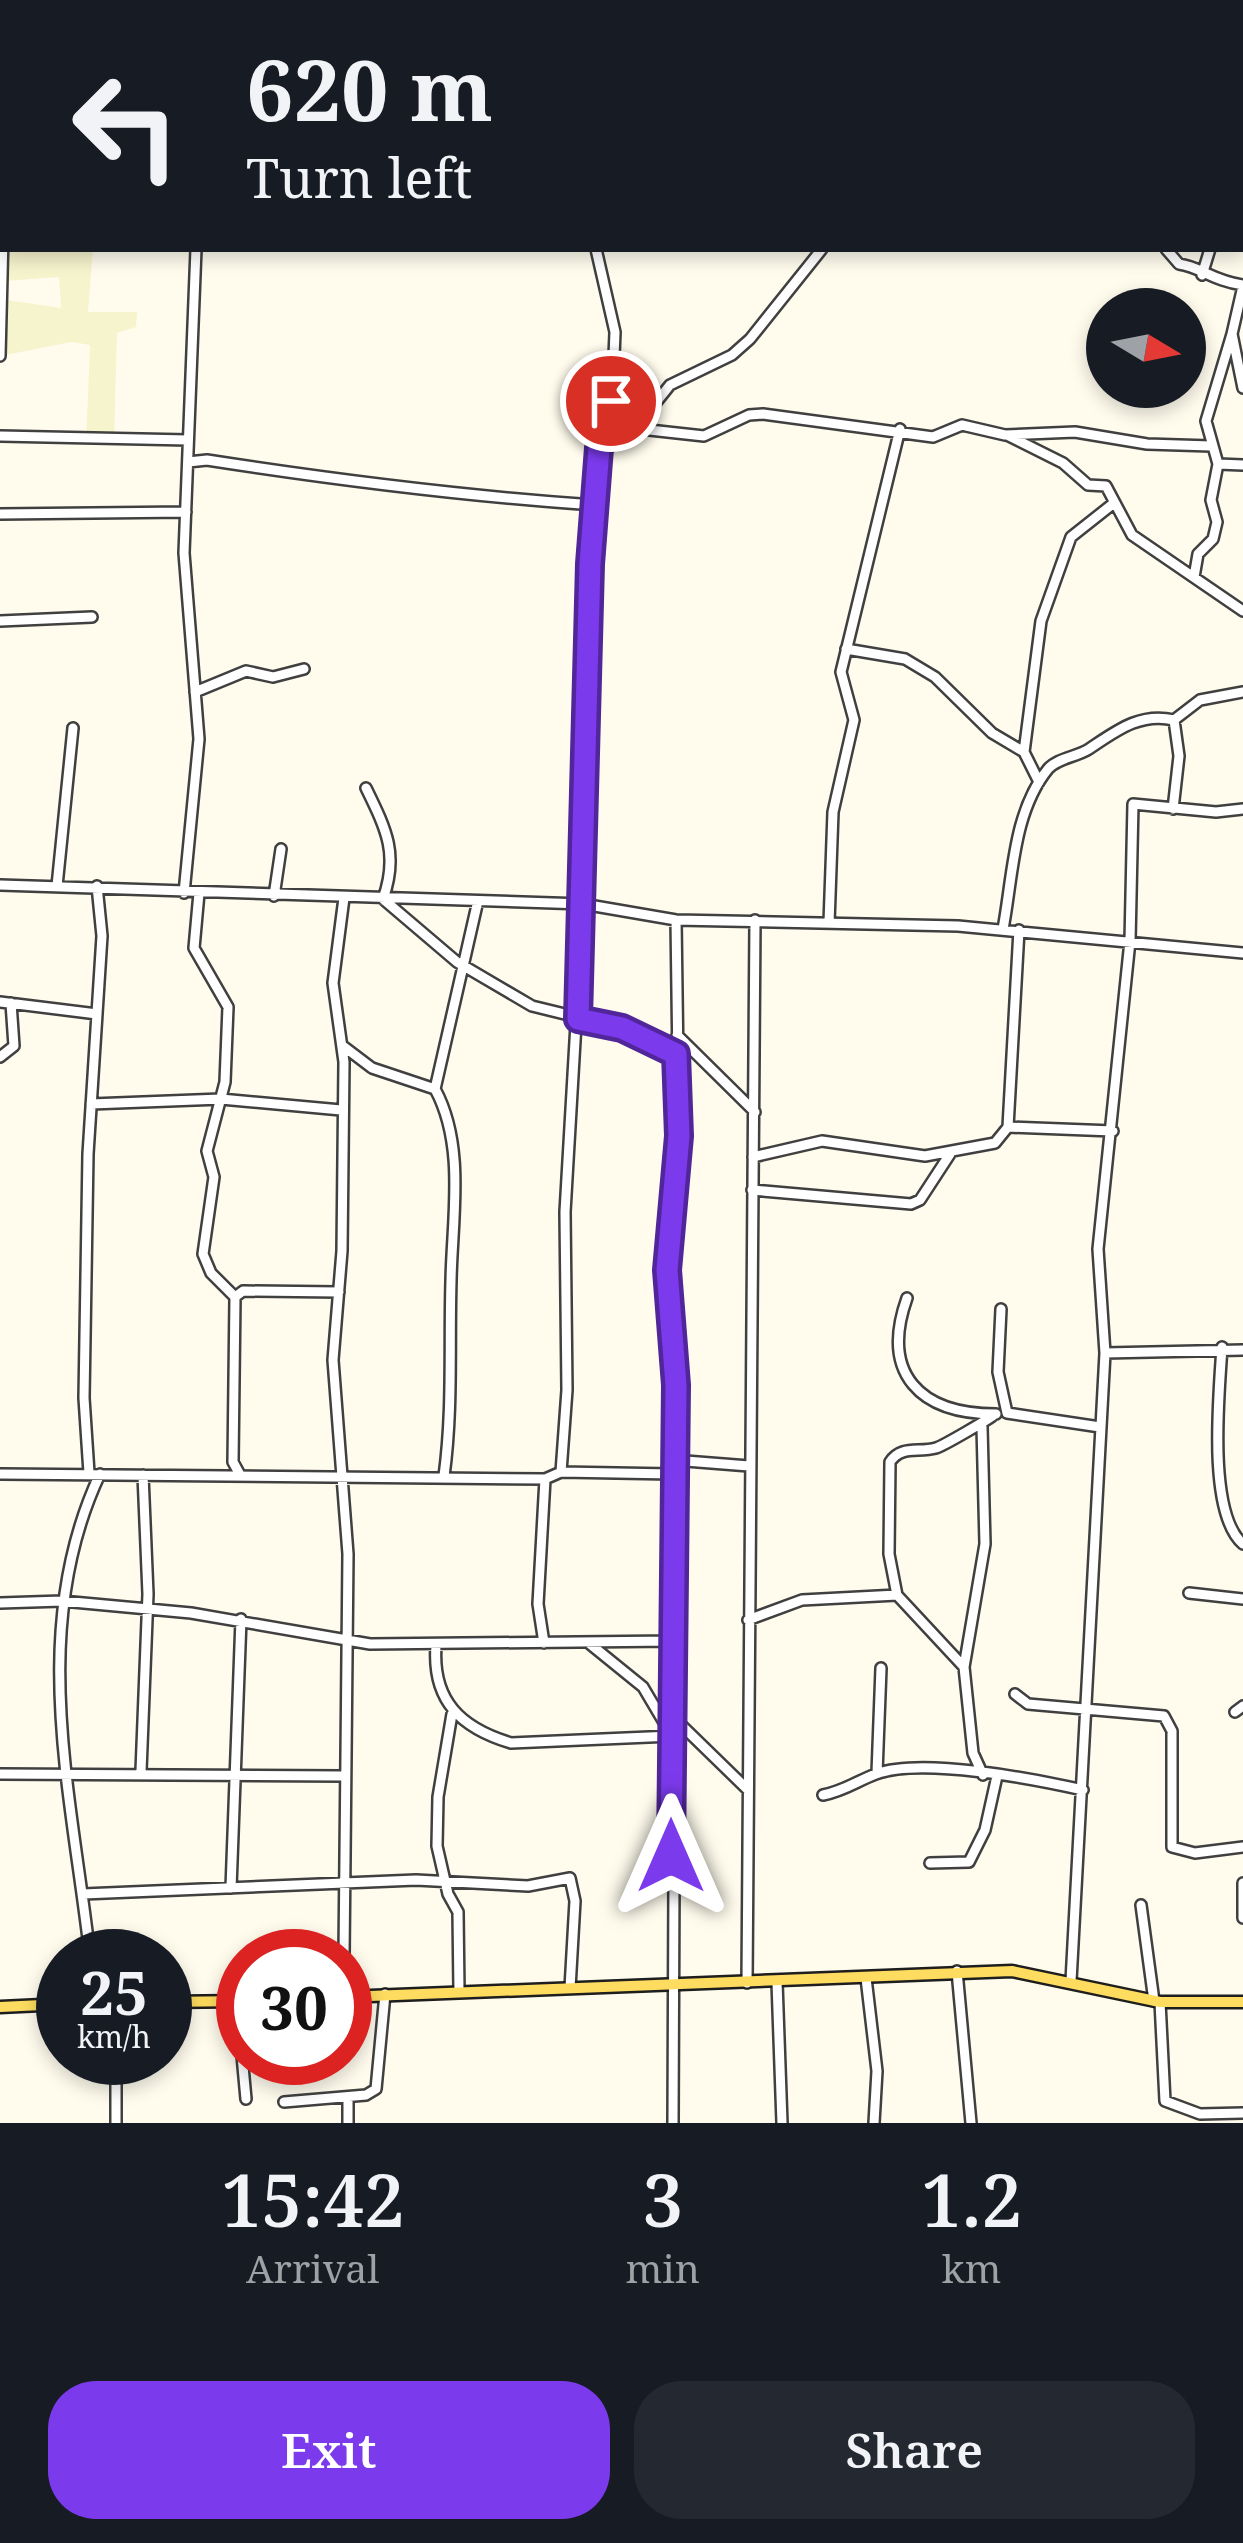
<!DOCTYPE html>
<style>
:root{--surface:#171b24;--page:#242831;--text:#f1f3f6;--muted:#9ea1a6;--accent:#7c3aed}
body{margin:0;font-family:"Noto Serif",serif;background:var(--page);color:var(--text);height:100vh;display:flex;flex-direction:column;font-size:45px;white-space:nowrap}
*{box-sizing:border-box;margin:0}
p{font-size:39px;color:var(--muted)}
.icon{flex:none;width:66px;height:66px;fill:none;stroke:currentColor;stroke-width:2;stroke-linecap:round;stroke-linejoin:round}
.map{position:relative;height:2123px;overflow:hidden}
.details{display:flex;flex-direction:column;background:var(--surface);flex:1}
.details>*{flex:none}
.hud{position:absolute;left:0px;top:0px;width:1245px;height:252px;box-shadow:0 6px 18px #0003;background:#171b24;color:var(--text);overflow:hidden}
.needle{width:78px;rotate:100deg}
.fabs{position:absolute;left:1086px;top:288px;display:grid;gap:24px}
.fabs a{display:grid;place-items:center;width:120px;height:120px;border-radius:50%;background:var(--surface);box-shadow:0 6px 18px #0003;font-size:60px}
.speed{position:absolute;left:36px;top:1929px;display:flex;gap:24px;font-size:60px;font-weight:700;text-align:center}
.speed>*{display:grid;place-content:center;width:156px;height:156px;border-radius:50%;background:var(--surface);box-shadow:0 6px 18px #0003;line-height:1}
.speed small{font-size:30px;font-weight:400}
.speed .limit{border:18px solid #d22;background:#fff;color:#111}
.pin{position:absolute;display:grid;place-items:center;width:102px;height:102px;color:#fff;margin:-51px;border:6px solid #fff;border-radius:50%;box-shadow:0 3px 12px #0007}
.me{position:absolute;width:132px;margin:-66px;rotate:0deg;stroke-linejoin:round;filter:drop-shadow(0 0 9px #0008)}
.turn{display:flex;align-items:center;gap:42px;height:252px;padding:0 48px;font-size:54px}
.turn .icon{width:156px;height:156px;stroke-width:2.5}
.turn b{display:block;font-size:84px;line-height:102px}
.eta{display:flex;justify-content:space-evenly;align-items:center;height:204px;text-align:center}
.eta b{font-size:72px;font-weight:600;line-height:84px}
.button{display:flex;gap:24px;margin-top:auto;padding:24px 48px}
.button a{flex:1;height:138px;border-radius:48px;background:var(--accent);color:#fff;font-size:48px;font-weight:600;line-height:138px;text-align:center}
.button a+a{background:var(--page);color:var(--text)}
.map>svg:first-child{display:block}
.farmland{fill:#f6f4cd}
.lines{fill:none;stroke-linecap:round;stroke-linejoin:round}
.minor-casing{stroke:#404040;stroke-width:14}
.major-casing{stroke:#1e1e1e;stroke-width:15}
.minor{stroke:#fff;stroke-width:9}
.major{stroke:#fedc5f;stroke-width:10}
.route-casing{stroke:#51269a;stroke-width:30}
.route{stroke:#7c3aed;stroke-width:21}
</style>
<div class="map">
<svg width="1243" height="2123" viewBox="0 0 1243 2123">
<rect width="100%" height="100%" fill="#fffcee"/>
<path class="farmland" d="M 3,0 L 63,0 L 3,3 L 0,150 L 0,32 Z
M 7,249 L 93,249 L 88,312 L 137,312 L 136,327 L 117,333 L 114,444 L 86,444 L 90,345 L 72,342 L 0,356 L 0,299 L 61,308 L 59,277 L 6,281 Z"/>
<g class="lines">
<defs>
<path id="minor" d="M 1241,0 L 1241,3
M 8,3 L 8,0
M 206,3 L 206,0
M 341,3 L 341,0
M 561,3 L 561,0
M 964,3 L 966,0
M 1048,3 L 1049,0
M 1242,14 L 1243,33
M 1242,55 L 1243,48
M 1242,78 L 1243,80
M 1242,107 L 1243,102
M 596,249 L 615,332 L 611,430
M 1166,249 L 1179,264 C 1201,267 1213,281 1243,285
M 1202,275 L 1210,249
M 1243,286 L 1232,334 L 1243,388
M 0,356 L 3,236
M 637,426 L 670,385 L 732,355 L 750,339 L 822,249
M 1007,435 L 1063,463 L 1088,485 L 1106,486 L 1132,535 L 1243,611
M 0,436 L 188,440
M 188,462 L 207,460 C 336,480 464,496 594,505
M 1218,464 L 1243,465
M 0,514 L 186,512
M 1194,577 L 1198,554 L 1213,539 L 1217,522 L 1211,500 L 1218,464 L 1206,421 L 1232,334
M 0,621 L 92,617
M 846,649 L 905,659 L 935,677 L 992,733 L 1024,752 L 1039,782
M 195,692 L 246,671 L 273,677 L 304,669
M 1174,720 L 1200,700 L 1243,692
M 1024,752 L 1041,621 L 1071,537 L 1114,503
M 366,788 C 386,829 399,854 383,899 L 457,962 L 532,1006 L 622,1028 L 676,1054
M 1173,809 L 1179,756 L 1174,720
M 0,885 L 583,904 L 676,920 L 958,926 L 1243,953
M 57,886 L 73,728
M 184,893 L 199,739 L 184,553 L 196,249
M 199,893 L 194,948 L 228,1007 L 225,1082 L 207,1151 L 214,1177 L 203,1254 L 211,1273 L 235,1297 L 233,1462 L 239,1473
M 274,896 L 281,849
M 344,898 L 333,983 L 344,1062 L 342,1251 L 333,1360 L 348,1554 L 344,1956
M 829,923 L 833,812 L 854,720 L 841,672 L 900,429
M 1003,929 C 1013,876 1013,812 1048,769 C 1057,758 1077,757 1089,749 C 1116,731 1140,712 1174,720
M 0,1002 L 97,1014
M 677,1035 L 755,1112
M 343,1046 L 372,1068 L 435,1089 C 466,1146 452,1219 451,1281 C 449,1347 453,1410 444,1476
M 0,1057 L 14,1046 L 11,1003
M 435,1089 L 477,905
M 91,1104 L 221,1099 L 341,1110
M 1008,1127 L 1113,1131
M 753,1157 L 822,1141 L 925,1156 L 995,1143 L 1008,1127 L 1019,930
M 752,1190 L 911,1204 L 920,1200 L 950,1154
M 235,1297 L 243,1291 L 339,1292
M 907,1298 C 880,1374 920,1414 996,1414
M 1001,1309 L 998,1372 L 1007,1413 L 1100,1427
M 1222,1347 C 1219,1395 1207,1513 1243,1544
M 1105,1353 L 1243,1350
M 982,1427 L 985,1544 L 964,1667 L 973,1753 L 983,1775
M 673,1460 L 749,1466
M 561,1472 L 567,1390 L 565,1212 L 583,904 L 590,564 L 599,448 L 611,430 L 622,427 L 704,436 L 749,415 L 763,414 L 933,437 L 962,425 L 1005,435 L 1075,432 L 1147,444 L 1211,446
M 89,1473 L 84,1398 L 88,1154 L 102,936 L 97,886
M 0,1474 L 545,1479 L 561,1472 L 672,1474
M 1189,1593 L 1243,1599
M 897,1595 L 964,1667
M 0,1603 L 62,1601 L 191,1613 L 370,1644 L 672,1641
M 748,1620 L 802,1600 L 897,1595 L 889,1554 L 890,1462 C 901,1445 918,1453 936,1448 C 943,1446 991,1418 995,1414
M 544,1643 L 538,1604 L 545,1479
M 436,1646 C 432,1701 461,1728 511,1743 L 672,1736 L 643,1687 L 590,1644
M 1015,1694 L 1028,1704 L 1164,1716 L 1172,1731 L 1172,1847 L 1195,1853 L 1243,1847
M 1235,1712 L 1243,1706
M 452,1714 L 438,1797 L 437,1846 L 448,1894 L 458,1912 L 459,1992
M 672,1716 L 748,1790
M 141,1771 L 148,1594 L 143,1475
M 877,1773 L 881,1668
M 0,1774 L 343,1776
M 823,1795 C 844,1791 857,1781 876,1774 C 921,1757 1034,1779 1083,1790
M 930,1863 L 969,1862 L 985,1830 L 997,1776
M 1243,1883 L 1243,1918
M 231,1888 L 241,1619
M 83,1894 L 416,1880 L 528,1886 L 570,1878 L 575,1901 L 570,1988
M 1141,1905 L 1154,2001
M 90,1956 C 72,1795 27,1629 100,1474
M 957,1971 L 971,2123
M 866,1978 L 877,2071 L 874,2123
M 1071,1981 L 1105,1353 L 1098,1249 L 1130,941 L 1133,804 L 1216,812 L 1243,809
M 777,1982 L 782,2123
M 747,1983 L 755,920
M 237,2001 L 246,2099
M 1160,2002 L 1165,2101 L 1200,2114 L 1243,2113
M 116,2058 L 116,2123
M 284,2102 L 366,2095 L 376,2089 L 385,1994
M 348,2123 L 348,2097
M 673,2123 L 676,1385 L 667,1271 L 679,1136 L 676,920"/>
<path id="major" d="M 345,1997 L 1012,1971 L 1160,2002 L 1243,2002
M 165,2002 L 243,2001
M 0,2007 L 63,2004"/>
</defs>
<use href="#minor" class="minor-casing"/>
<use href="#major" class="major-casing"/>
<use href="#minor" class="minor"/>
<use href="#major" class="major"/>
</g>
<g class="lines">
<defs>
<path id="route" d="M 611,401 L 611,430 L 599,448 L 590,564 L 578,1019 L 622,1028 L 676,1054 L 679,1136 L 667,1270 L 676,1385 L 671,1856"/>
</defs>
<use href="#route" class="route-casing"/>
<use href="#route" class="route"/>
</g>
</svg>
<div class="fabs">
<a><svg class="needle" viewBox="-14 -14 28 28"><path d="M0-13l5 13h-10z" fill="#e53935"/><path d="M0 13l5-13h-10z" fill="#9ea1a6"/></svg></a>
</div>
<div class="speed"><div>25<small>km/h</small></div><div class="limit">30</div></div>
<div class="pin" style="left:611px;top:401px;background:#d93025"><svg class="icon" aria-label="arrive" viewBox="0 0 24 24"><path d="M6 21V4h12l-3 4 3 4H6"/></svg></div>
<svg class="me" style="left:671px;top:1856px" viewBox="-20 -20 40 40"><path d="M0-17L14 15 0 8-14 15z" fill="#7c3aed" stroke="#fff" stroke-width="4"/></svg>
<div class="hud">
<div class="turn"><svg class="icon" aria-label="left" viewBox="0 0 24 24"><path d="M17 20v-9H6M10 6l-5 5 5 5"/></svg><div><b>620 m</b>Turn left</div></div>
</div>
</div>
<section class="details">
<div class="eta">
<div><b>15:42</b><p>Arrival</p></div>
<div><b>3</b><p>min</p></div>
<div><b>1.2</b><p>km</p></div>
</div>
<div class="button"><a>Exit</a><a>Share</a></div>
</section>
